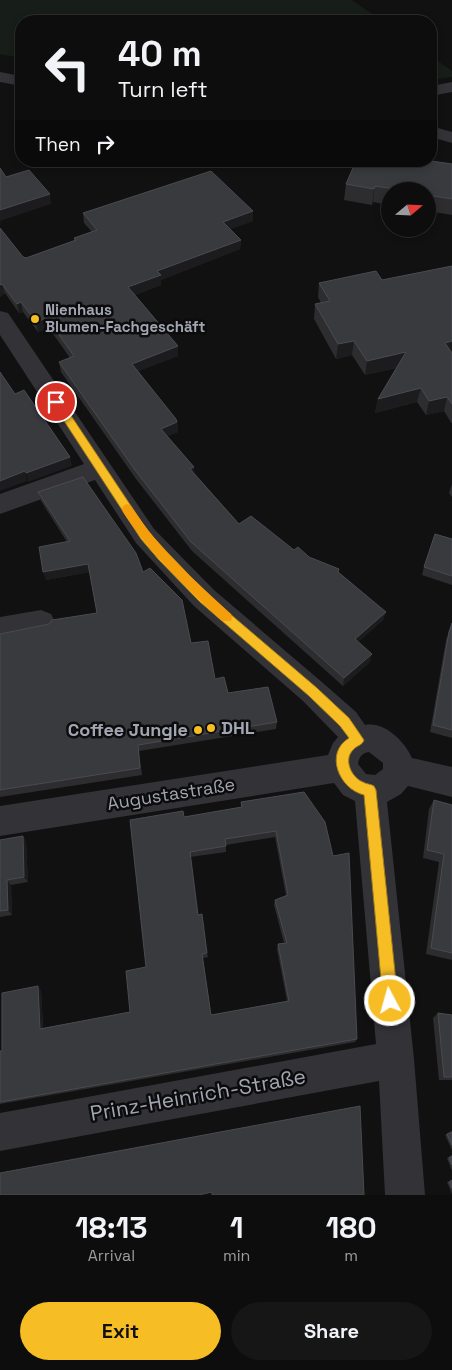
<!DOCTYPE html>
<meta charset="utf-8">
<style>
:root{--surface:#0d0d0e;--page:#161617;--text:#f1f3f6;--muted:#9a9c9e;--line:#2d2d2e;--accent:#f6bd25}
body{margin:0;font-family:"Space Grotesk",sans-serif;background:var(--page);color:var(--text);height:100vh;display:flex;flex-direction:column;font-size:19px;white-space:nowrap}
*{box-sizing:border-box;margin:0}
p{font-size:16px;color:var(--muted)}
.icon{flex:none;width:28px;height:28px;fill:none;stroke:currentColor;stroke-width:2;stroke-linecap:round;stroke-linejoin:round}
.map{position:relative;height:1195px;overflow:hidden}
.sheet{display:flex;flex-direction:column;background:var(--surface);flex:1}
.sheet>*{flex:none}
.guide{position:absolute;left:15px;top:15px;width:422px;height:152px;border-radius:20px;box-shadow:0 2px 8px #0003,0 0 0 1px var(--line);background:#0d0d0e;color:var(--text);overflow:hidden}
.needle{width:32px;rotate:71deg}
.tools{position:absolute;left:381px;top:182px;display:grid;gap:10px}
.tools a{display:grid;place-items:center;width:55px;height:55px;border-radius:50%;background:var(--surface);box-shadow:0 2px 8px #0003,0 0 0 1px var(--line);font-size:25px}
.pin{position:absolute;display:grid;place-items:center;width:42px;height:42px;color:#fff;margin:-21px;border:2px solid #fff;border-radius:50%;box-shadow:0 1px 5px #0007}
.me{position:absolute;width:55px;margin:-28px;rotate:354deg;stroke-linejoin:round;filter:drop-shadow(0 0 4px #0008)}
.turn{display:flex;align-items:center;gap:18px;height:105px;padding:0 20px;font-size:22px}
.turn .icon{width:65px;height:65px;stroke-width:2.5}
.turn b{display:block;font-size:35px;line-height:42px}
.then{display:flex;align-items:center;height:48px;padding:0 20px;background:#0003;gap:10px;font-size:19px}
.eta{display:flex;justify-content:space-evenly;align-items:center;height:85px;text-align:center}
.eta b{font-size:30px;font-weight:800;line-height:35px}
.action{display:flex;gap:10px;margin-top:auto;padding:10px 20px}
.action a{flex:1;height:58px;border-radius:30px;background:var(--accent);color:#111;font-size:20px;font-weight:800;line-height:58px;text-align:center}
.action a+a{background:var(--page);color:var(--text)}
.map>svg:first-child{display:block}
.green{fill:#171d18}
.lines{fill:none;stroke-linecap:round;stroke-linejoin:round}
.minor{fill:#323237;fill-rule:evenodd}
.wall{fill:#2d2d30;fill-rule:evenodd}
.shaded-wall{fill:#1c1c1e}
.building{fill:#393a3e;stroke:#4a4b50;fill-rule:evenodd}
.route{fill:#f6bd25;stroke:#a07b18}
.slow{fill:#f59e0b}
.poi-dot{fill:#f6bd25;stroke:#0c0c0d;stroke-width:2}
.labels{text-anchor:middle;stroke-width:5;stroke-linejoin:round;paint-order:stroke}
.far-poi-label{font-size:15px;font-weight:bold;fill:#a2a6b3;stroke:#0c0c0d;text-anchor:start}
.poi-label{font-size:18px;font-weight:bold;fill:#a2a6b3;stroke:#0c0c0d;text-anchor:start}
.street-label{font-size:18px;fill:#a2a6b3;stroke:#0c0c0d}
.near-street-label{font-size:21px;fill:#a2a6b3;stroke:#0c0c0d}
</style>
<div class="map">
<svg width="452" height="1195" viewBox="0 0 452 1195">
<rect width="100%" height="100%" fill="#111112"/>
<path class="green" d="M 0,0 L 352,0 L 382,21 L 21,21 L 21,58 L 0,54 Z
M 431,56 L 452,71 L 452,77 L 431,80 Z"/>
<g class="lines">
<path class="minor" d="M 0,72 L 21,76 L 21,86 L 0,82 Z
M 452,82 L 452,92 L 431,96 L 431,86 Z
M 431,126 L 452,132 L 452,143 L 431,137 Z
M 0,311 L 8,313 L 154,529 L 214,590 L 323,683 L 356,712 L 365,725 C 385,721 405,742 412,758 L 452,767 L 452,797 L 408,786 L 401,794 L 387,802 L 414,1059 L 425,1195 L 385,1195 L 379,1081 L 0,1151 L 0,1113 L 376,1044 L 355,801 L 343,795 L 334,783 L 0,836 L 0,806 L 328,755 L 333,743 L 338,737 L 303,701 L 194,606 L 136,543 L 95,480 L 0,514 L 0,494 L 84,464 L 0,335 ZM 369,752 L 383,763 L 383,769 L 375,775 L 366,774 L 358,764 C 359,757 362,753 369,752 Z
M 41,610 L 51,614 L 55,622 L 51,630 L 0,641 L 0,617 Z"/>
</g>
<path class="wall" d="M 452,164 L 452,215 L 428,211 L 428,191 L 390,191 L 390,205 L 373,202 L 372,205 L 344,200 L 346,184 Z
M 83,213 L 253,221 L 230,229 L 241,240 L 240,249 L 161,280 L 161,285 L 135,295 L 178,346 L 178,356 L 138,371 L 177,422 L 178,432 L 167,436 L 194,473 L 239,524 L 309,557 L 338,573 L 386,612 L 383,620 L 358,642 L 370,662 L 343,686 L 192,551 L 136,479 L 61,372 L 59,362 L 70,358 L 49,328 L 38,332 L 23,312 L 19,313 L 5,293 L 0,297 L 0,228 L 23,257 L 26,258 L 74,241 L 74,238 L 92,232 L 84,223 Z
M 452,266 L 452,424 L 444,411 L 426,415 L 417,402 L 375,413 L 378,399 L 396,368 L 365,375 L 352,355 L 336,359 L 314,319 L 315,304 L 321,303 L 318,297 L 319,283 L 382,280 Z
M 452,484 L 452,497 L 449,493 Z
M 38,492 L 143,572 L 215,679 L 228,693 L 277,722 L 276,729 L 139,751 L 142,775 L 0,797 L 0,634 L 97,613 L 90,572 L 46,580 L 67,542 L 41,501 Z
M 452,539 L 452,585 L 422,575 L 424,567 Z
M 452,623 L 452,738 L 430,732 L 446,640 Z
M 304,792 L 357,1039 L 355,1042 L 0,1104 L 0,1051 L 2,1051 L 41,990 L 43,1028 L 130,1012 L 146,967 L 184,817 L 241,807 L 241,802 ZM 275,837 L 286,896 L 275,900 L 274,905 L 284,943 L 278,944 L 277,949 L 287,1001 L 211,1015 L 203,958 L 208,957 L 207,953 L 198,915 L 190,857 L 226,852 L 226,845 Z
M 434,800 L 452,805 L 452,960 L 426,954 L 439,862 L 423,858 L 429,809 Z
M 23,836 L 26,842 L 28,882 L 11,885 L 12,915 L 0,917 L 0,840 Z
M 438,1013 L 452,1015 L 452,1080 L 439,1080 L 433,1018 Z
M 452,1131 L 452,1150 L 445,1135 Z
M 452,1155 L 452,1171 L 447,1158 Z
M 452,1180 L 452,1194 L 447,1182 Z"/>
<path class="shaded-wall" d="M 375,186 L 373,202 L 372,205 L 374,189 Z
M 50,194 L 51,204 L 0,221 L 1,223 L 0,223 L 0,210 Z
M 253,211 L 253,221 L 223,232 L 223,222 Z
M 241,240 L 240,249 L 161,280 L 161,285 L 129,297 L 128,287 L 157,271 Z
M 2,284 L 5,293 L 0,297 L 0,285 Z
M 21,302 L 23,312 L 19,313 L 17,304 Z
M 47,318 L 49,328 L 38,332 L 36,322 Z
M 452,336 L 452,355 L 445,343 Z
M 354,341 L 352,355 L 336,359 L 338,344 Z
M 178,346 L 178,356 L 133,373 L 132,364 Z
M 406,352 L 403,366 L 365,375 L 367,361 Z
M 421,388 L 417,402 L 375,413 L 378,399 Z
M 447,397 L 444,411 L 426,415 L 429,401 Z
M 177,422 L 178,432 L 162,439 L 161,429 Z
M 70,457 L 72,466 L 28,482 L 26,473 Z
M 194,467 L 194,476 L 190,469 Z
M 25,471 L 27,481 L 0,491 L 0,481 Z
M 88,564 L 90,572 L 46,580 L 43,572 Z
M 386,612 L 383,620 L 353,647 L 355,639 Z
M 372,654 L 370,662 L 343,686 L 344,678 Z
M 23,836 L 26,842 L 28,882 L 24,877 Z
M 7,880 L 11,885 L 12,915 L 8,910 Z
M 38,986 L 41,990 L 43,1032 L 40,1029 Z"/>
<path class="building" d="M 356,161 L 431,161 L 452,164 L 452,199 L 428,195 L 428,191 L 408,191 L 375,186 L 374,189 L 346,184 Z
M 0,168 L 6,177 L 29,170 L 50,194 L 0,210 Z
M 211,171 L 253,211 L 223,222 L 241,240 L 157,271 L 161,275 L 128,287 L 178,346 L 132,364 L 176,419 L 177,422 L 161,429 L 194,467 L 190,469 L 239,524 L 251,516 L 294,550 L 298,547 L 309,557 L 339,569 L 338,572 L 386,612 L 355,639 L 372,654 L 344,678 L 191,542 L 135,470 L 59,362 L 74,356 L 47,318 L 36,322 L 21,302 L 17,304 L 2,284 L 0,285 L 0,228 L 23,257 L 26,258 L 76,240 L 74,238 L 97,230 L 83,213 Z
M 452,266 L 452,341 L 445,343 L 452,353 L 452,404 L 447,397 L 429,401 L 421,388 L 378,399 L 406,352 L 367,361 L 354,341 L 338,344 L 315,304 L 330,301 L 319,283 L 376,271 L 382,280 Z
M 0,372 L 15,394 L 24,390 L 70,457 L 26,473 L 25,471 L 0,481 Z
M 83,477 L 136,553 L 143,572 L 150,568 L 182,600 L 191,643 L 208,641 L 215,679 L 224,677 L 228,693 L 268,687 L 277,722 L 138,745 L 140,768 L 0,790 L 0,634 L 49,624 L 52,620 L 97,613 L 88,564 L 43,572 L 39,547 L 70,541 L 38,492 Z
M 435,534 L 452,539 L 452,576 L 424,567 Z
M 452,623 L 452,730 L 433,725 L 449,632 Z
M 304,792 L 325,822 L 333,856 L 349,853 L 357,1039 L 0,1102 L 0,1051 L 2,1051 L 2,993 L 38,986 L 40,1029 L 130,1012 L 126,971 L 146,967 L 130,820 L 183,811 L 184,817 L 242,807 L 241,802 ZM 276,831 L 288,895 L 275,900 L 287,943 L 278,944 L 289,1001 L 211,1015 L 202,954 L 207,953 L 202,914 L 198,915 L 190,852 L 226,846 L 225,839 Z
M 434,800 L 452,805 L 452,953 L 431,948 L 444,854 L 427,850 Z
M 23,836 L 24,877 L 7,880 L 8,910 L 0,911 L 0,840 Z
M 438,1013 L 452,1015 L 452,1077 L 444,1077 Z
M 360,1106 L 364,1195 L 212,1195 L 212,1192 L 199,1195 L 0,1195 L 0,1173 Z
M 452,1132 L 452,1145 L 447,1134 Z
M 452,1156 L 452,1165 L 449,1158 Z
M 452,1180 L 452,1188 L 449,1182 Z"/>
<path class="route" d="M 56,398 L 60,399 L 149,533 L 208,595 L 317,688 L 349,718 L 364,740 C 362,746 357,745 353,750 C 343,760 352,778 363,782 C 366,784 371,784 374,786 L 376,790 L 398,1001 L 396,1006 L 390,1009 L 385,1006 L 383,1001 L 364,795 C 339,789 324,753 349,738 L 340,726 L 309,696 L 200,602 L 159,560 L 141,539 L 53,404 L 51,402 Z"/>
<path class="slow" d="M 127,504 L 131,506 C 159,549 193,579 231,614 L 232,618 L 231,621 L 222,621 C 185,586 151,555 123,512 L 122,509 L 123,506 Z"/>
<g class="poi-dot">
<circle cx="35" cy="319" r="5"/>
<circle cx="211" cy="728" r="5"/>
<circle cx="198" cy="730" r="5"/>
</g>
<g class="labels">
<g class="far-poi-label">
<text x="45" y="315">Nienhaus<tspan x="45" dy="17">Blumen-Fachgeschäft</tspan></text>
</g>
<g class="poi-label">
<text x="221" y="734">DHL</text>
<text x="188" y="736" text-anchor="end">Coffee Jungle</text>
</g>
<g class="street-label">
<text transform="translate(171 794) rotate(-9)" y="6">Augustastraße</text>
</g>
<g class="near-street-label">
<text transform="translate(198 1095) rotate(-10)" y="7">Prinz-Heinrich-Straße</text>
</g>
</g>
</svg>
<div class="tools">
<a><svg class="needle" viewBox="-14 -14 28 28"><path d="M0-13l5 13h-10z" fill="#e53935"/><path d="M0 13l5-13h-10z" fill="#9a9c9e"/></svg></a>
</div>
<div class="pin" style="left:56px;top:402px;background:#d93025"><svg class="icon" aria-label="arrive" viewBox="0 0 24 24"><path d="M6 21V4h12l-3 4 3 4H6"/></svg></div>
<svg class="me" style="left:390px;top:1001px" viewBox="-20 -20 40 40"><circle r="17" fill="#f6bd25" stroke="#fff" stroke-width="3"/><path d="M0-11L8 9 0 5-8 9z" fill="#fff"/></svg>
<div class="guide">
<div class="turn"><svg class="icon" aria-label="left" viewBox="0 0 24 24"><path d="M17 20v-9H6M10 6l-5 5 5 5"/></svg><div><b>40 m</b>Turn left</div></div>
<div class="then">Then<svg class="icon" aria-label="right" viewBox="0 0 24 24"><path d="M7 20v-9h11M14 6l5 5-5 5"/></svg></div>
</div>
</div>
<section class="sheet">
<div class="eta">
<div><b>18:13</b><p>Arrival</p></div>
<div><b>1</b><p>min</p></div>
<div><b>180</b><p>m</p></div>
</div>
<div class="action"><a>Exit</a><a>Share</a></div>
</section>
